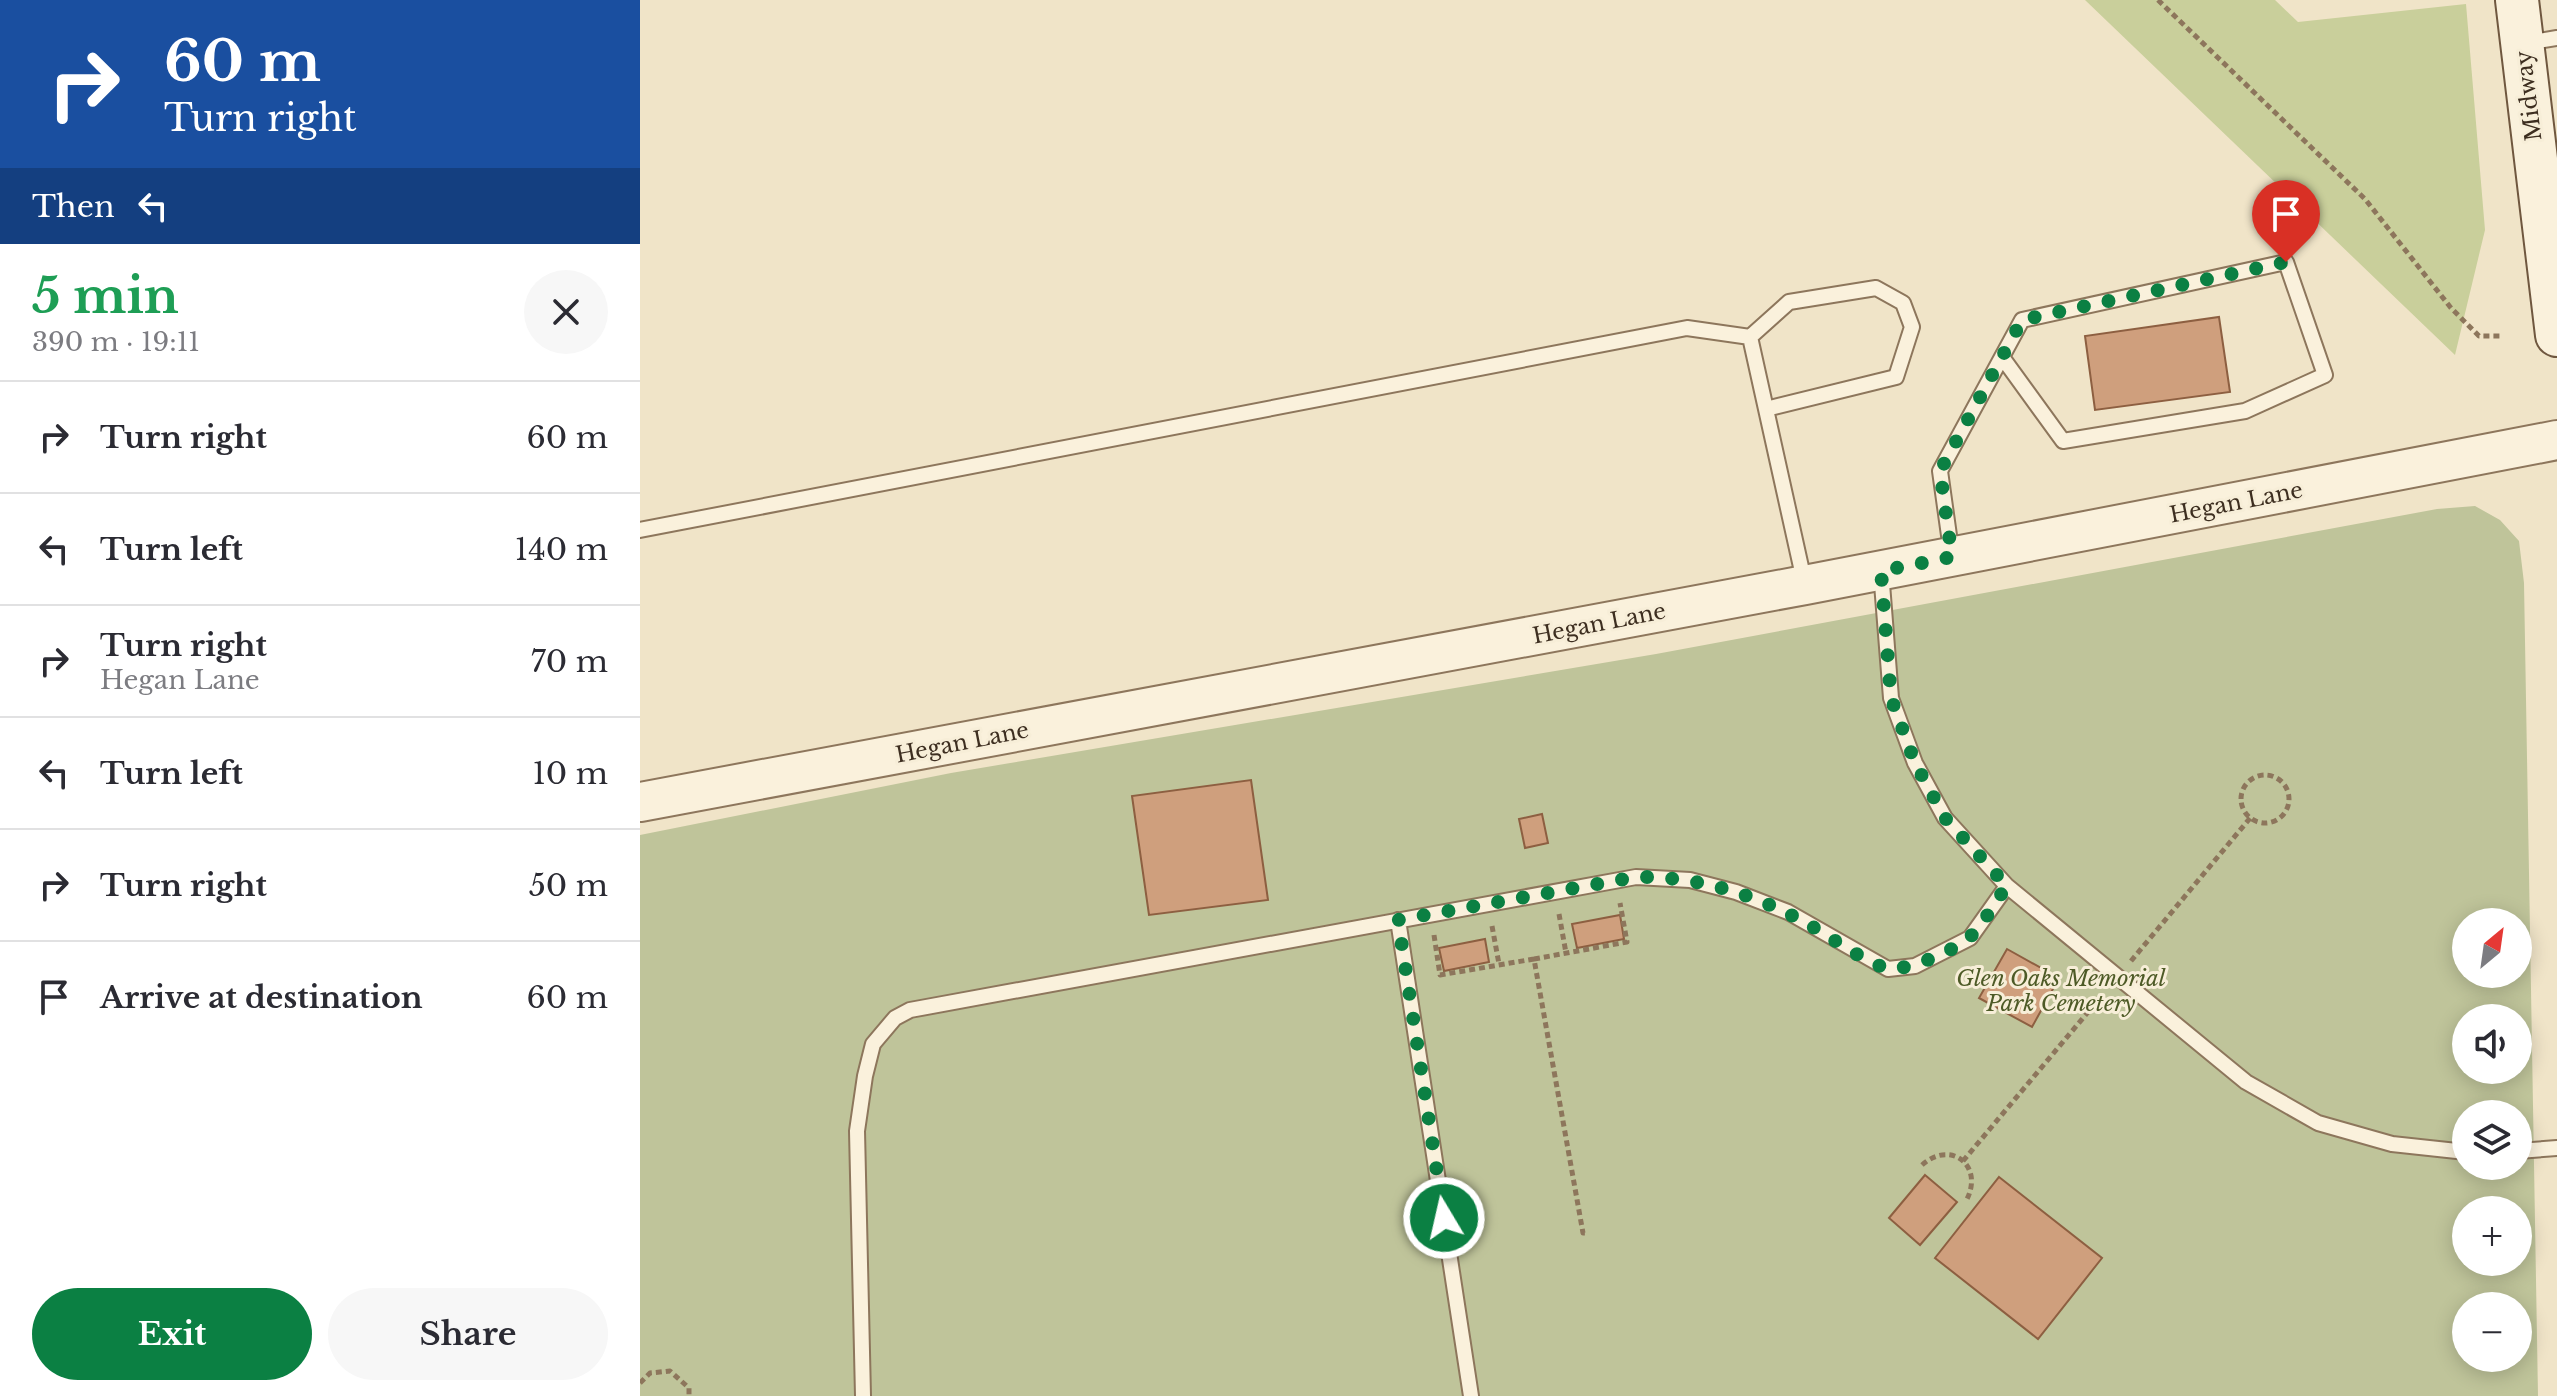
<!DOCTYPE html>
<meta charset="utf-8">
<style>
:root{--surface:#fff;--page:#f7f7f7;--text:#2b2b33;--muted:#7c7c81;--line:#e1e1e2;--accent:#0b8043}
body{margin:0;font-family:"Libre Baskerville",serif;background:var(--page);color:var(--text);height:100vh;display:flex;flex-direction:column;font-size:30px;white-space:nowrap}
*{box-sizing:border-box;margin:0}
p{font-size:26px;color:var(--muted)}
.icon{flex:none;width:44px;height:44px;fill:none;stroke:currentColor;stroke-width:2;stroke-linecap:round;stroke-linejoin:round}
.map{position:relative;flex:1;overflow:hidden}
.drawer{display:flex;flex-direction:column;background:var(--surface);width:640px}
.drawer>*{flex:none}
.banner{background:#1a4fa0;color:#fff;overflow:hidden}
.needle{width:52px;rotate:29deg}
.controls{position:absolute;left:1812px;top:908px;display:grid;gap:16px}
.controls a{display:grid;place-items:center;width:80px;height:80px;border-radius:50%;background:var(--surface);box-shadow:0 4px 20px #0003;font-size:40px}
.pin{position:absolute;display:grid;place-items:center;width:68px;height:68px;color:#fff;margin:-82px -34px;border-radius:50% 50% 50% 0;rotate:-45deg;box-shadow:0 0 8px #0007}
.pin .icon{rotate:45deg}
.me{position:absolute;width:88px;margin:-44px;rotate:351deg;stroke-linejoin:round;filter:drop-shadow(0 0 6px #0008)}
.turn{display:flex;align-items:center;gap:28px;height:168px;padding:0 32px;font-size:36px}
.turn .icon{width:104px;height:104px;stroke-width:2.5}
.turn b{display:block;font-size:56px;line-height:68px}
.then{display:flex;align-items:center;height:76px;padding:0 32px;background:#0003;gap:16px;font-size:30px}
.round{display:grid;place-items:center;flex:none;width:84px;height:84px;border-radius:42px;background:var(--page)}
.head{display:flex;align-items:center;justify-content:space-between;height:136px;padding:0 32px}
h1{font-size:48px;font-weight:700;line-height:60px;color:#1e9e55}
.button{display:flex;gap:16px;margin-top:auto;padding:16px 32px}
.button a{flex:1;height:92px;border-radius:48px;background:var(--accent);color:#fff;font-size:32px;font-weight:700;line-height:92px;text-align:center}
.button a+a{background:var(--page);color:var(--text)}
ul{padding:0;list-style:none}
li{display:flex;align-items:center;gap:24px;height:112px;padding:0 32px;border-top:2px solid var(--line)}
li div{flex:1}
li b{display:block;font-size:30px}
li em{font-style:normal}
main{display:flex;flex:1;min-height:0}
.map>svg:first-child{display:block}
.green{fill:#c9cf9b}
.cemetery{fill:#bfc49a;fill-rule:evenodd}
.building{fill:#cf9f7d;stroke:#8d5f41;stroke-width:2}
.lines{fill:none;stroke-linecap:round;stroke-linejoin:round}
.service-casing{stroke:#8d765c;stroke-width:18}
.tertiary-casing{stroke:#8d765c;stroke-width:42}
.secondary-casing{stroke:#6f573f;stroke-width:46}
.path{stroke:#8d765c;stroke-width:5;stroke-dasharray:6 4;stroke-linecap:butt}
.service{stroke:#faf1dc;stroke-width:14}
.tertiary{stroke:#faf1dc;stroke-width:38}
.secondary{stroke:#faf1dc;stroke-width:42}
.route{stroke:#0b8043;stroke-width:14;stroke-dasharray:0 25.2}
.labels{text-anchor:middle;stroke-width:6;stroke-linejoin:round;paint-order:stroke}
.street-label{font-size:22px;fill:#3d2e20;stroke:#f7eed8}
.park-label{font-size:22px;font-style:italic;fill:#4d5a26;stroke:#f7eed8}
</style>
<main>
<section class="drawer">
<div class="banner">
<div class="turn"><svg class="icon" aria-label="right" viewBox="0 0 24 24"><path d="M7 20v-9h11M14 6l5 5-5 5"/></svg><div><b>60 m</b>Turn right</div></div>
<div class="then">Then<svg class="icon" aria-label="left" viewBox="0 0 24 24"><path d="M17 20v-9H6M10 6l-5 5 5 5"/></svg></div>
</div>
<div class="head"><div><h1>5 min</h1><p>390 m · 19:11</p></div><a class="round"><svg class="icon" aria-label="close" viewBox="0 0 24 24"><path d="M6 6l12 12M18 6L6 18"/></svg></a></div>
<ul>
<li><svg class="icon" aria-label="right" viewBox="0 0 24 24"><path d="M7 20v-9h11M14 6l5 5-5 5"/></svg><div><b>Turn right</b></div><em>60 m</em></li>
<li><svg class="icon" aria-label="left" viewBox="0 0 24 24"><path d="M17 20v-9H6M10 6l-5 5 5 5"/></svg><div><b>Turn left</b></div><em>140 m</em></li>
<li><svg class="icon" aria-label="right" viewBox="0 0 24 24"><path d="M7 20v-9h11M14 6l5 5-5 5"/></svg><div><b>Turn right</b><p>Hegan Lane</p></div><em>70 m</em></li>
<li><svg class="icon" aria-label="left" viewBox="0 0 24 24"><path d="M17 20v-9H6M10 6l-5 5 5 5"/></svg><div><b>Turn left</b></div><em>10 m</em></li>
<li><svg class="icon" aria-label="right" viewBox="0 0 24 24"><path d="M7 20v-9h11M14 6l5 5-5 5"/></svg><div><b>Turn right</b></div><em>50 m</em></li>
<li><svg class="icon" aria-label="arrive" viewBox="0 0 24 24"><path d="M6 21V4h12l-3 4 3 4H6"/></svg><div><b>Arrive at destination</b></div><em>60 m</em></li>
</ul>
<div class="button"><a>Exit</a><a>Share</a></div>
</section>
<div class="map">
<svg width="1917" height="1396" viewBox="0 0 1917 1396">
<rect width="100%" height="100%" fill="#f0e4c8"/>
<path class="green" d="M 1445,0 L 1635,0 L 1658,22 L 1826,4 L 1845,230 L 1815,355 Z"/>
<path class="cemetery" d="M 1835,506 L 1860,520 L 1879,541 L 1884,583 L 1898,1396 L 0,1396 L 0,835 L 311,773 L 1016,654 L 1797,509 ZM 1826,922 L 1878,922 L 1878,974 L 1826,974 ZM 1826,1018 L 1878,1018 L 1878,1070 L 1826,1070 ZM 1826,1114 L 1878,1114 L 1878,1166 L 1826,1166 ZM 1826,1210 L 1878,1210 L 1878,1262 L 1826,1262 ZM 1826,1306 L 1878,1306 L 1878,1358 L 1826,1358 Z"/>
<path class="building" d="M 1579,317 L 1590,392 L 1455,410 L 1445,336 Z
M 611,780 L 628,900 L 509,915 L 492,796 Z
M 902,814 L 908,843 L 885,848 L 879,819 Z
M 980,915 L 984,939 L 937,948 L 932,924 Z
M 845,939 L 849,962 L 804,971 L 799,948 Z
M 1367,949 L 1419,978 L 1392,1027 L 1339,998 Z
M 1285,1175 L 1317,1202 L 1280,1245 L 1249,1218 Z
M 1359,1177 L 1462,1258 L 1398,1339 L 1295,1258 Z"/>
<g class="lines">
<defs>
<path id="service" d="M 1886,43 L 1917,38
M 1110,337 L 1149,302 L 1236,288 L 1263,303 L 1272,327 L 1256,377 L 1126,409
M 0,530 L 1047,328 L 1110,337 L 1165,585
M 1312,557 L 1300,471 L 1382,320 L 1646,262 L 1685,375 L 1605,411 L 1423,441 L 1362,357
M 1241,571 L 1251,698 L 1275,763 L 1305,818 L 1367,886 L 1606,1082 L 1678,1123 L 1752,1144 L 1826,1152
M 758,920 L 831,1396
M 1878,1151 L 1917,1148
M 223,1396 L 217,1131 L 225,1076 L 233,1044 L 255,1018 L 270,1010 L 996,877 L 1050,880 L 1096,892 L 1148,912 L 1248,969 L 1275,966 L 1330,938 L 1367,886"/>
<path id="tertiary" d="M 0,802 L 1165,585 L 1917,440"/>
<path id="secondary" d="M 1877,0 L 1917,335"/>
</defs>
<use href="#service" class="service-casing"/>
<use href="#tertiary" class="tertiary-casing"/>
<use href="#secondary" class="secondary-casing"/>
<path class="path" d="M 1518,0 L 1725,199 L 1811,308 L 1839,336 L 1862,336
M1601 799a24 24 0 1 1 48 0a24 24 0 1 1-48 0Z
M 919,914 L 926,953
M 852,926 L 859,964
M 794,935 L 800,975 L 894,959 L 943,1233 L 946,1233
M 894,959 L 987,942 L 980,903
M 1491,961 L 1611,817
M 1323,1161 L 1464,993
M 1282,1165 C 1311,1139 1345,1166 1326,1201
M 0,1383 L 10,1373 L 30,1371 L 49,1388 L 49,1396"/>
<use href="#service" class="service"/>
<use href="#tertiary" class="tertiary"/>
<use href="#secondary" class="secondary"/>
</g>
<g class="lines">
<path class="route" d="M 804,1218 L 758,920 L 996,877 C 1058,876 1118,895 1171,926 C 1191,937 1226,963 1246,968 C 1265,973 1318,949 1331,936 C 1345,922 1355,902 1367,886 L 1305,818 L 1275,763 L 1251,698 L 1241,571 L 1312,557 L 1300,471 L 1382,320 L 1646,262"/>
</g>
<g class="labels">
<g class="street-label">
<text transform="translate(1888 96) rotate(-97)" y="8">Midway</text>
<text transform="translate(1596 502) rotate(-11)" y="8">Hegan Lane</text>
<text transform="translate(959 623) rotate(-11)" y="8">Hegan Lane</text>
<text transform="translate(322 742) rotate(-11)" y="8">Hegan Lane</text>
</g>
<g class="park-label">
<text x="1421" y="986">Glen Oaks Memorial<tspan x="1421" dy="25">Park Cemetery</tspan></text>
</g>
</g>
</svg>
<div class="controls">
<a><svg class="needle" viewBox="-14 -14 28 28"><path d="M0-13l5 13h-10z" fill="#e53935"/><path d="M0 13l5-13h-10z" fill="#7c7c81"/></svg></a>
<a><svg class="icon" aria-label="sound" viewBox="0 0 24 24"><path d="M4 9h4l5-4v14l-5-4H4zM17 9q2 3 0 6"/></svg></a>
<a><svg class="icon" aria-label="layers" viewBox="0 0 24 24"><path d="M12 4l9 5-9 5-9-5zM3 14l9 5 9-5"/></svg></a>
<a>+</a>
<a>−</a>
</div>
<div class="pin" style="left:1646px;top:262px;background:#d93025"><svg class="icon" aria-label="arrive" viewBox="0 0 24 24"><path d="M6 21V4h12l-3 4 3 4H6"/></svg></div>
<svg class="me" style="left:804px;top:1218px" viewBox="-20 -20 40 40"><circle r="17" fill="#0b8043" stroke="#fff" stroke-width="3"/><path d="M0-11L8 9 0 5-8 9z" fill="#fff"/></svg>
</div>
</main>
